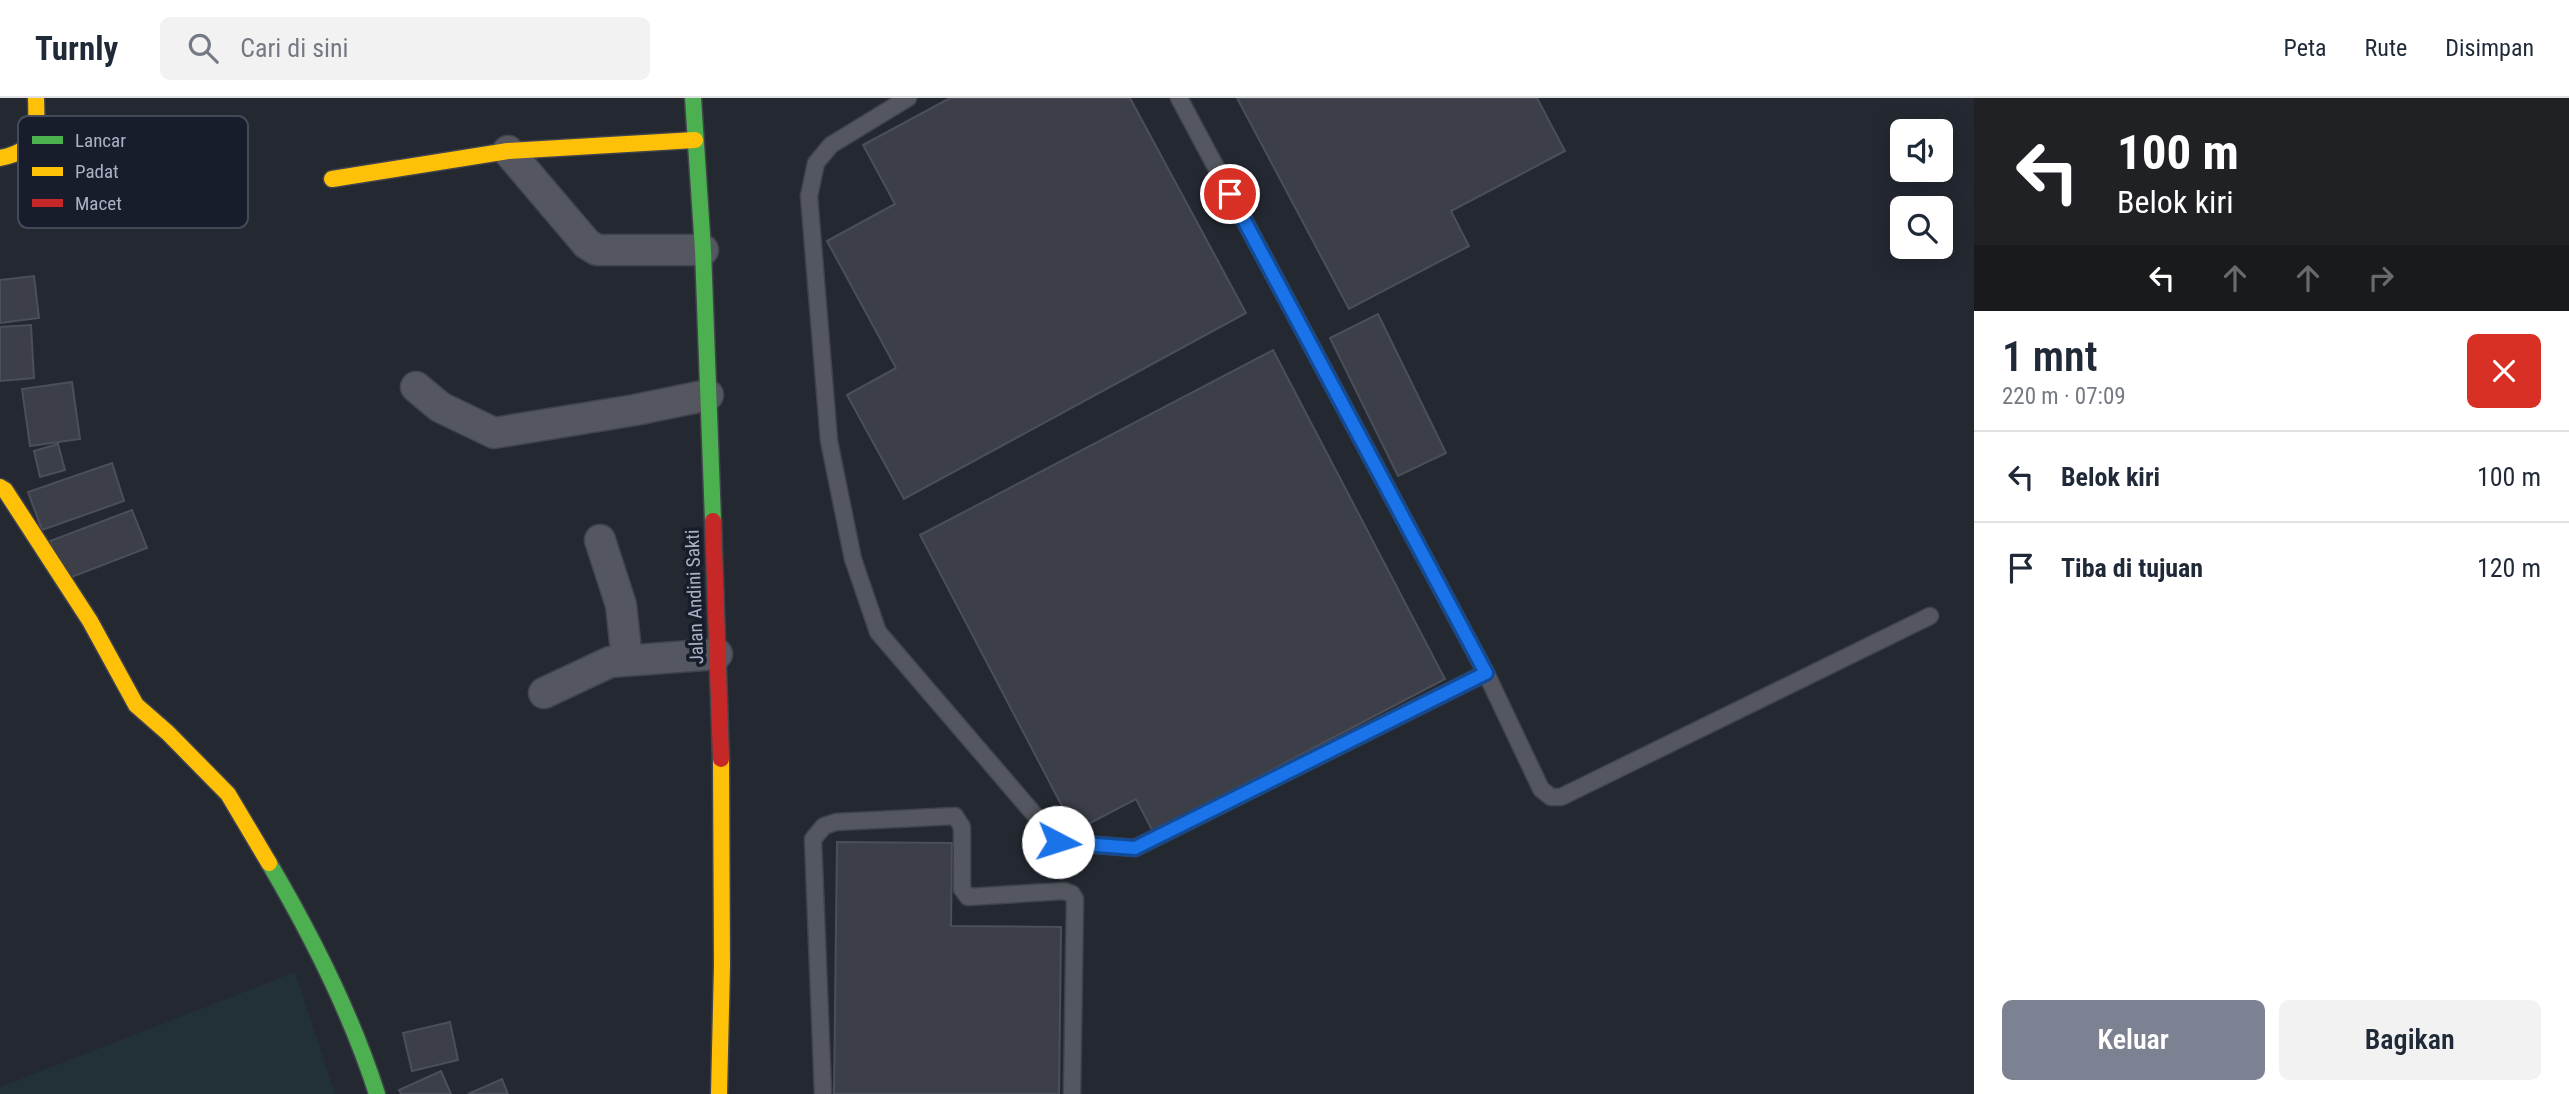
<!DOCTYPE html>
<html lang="id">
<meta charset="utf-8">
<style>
:root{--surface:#fff;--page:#f2f2f3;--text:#1f2937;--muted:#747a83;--line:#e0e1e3;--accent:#7c8291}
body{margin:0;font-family:"Roboto Condensed",sans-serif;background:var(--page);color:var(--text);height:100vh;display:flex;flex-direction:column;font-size:26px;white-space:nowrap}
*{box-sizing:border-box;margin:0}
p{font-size:23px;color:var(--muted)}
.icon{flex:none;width:38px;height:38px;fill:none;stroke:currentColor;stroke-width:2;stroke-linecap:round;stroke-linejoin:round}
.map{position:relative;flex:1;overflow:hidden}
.sheet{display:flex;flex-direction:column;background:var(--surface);width:595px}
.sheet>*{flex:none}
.top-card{background:#202124;color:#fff;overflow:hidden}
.controls{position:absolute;left:1890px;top:21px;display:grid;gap:14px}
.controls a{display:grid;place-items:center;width:63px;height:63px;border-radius:10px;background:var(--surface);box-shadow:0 4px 18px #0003;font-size:35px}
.pin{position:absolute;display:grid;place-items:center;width:60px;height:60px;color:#fff;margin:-30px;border:4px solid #fff;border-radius:50%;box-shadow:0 2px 7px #0007}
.me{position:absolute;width:77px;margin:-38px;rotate:95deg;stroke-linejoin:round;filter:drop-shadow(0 0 5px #0008)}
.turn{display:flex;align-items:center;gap:24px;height:147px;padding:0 28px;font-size:32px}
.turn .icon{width:91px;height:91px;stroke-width:2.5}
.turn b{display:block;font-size:49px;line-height:60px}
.lanes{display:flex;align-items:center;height:66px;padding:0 28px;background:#0003;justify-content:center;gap:35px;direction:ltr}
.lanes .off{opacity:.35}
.round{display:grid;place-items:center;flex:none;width:74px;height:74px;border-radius:10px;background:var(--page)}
.overview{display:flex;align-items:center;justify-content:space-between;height:119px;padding:0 28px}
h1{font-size:42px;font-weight:600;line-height:52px}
.cta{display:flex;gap:14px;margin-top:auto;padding:14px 28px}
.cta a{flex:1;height:80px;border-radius:10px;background:var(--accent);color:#fff;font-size:28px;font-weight:600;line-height:80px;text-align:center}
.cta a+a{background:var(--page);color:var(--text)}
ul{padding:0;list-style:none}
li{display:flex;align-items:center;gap:21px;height:91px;padding:0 28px;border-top:2px solid var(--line)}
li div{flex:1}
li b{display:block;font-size:26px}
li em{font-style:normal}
header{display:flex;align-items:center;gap:42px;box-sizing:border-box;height:98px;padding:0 35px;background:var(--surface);border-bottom:2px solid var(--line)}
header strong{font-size:33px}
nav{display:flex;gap:38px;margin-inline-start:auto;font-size:24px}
.search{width:490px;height:63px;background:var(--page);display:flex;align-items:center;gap:18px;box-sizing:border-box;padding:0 24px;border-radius:10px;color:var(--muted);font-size:26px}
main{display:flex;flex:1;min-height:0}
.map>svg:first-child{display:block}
.green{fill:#213137}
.building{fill:#3c3f48;stroke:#4b4f5a;stroke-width:2}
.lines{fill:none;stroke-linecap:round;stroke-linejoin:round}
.lane-casing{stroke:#40434b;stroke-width:19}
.street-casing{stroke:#40434b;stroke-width:33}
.fast-casing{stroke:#40434b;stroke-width:19}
.slow-casing{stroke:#40434b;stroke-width:19}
.jam-casing{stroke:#40434b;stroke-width:19}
.lane{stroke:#545660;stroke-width:16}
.street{stroke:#545660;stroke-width:30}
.fast{stroke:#4caf50;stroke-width:16}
.slow{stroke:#ffc107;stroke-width:16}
.jam{stroke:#c62828;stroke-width:16}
.route-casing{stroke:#114b97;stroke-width:18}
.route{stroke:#1a73e8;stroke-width:12}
.labels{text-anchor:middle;stroke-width:7;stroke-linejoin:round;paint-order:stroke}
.street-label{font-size:19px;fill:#acb2c5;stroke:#181d2c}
.key{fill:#181d2c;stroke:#444a5a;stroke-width:2}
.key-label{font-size:19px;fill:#acb2c5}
</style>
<header>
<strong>Turnly</strong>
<div class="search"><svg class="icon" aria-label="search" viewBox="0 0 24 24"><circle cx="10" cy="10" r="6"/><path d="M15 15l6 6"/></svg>Cari di sini</div>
<nav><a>Peta</a><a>Rute</a><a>Disimpan</a></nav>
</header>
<main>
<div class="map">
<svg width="1974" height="996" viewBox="0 0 1974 996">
<rect width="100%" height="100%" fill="#242831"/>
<path class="green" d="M 295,874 L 335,996 L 0,996 L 0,989 Z"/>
<path class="building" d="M 950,0 L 1130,0 L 1246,215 L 904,401 L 847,297 L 896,270 L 827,143 L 895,106 L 863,47 Z
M 1237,0 L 1537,0 L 1565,53 L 1451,113 L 1469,148 L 1349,211 Z
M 34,178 L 39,220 L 0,225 L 0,182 Z
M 1378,216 L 1446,355 L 1398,378 L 1330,240 Z
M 31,227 L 34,280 L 0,283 L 0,229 Z
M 1273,252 L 1445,581 L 1153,734 L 1136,701 L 1075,733 L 920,437 Z
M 72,284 L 80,341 L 30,348 L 22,291 Z
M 58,346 L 65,372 L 40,379 L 34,353 Z
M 112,365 L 124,403 L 42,432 L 28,394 Z
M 132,412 L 147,450 L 64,482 L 50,443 Z
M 837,744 L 952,745 L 951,828 L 1061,829 L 1059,996 L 834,996 Z
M 450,924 L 458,962 L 412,973 L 403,935 Z
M 441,973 L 451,996 L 401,996 L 399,992 Z
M 502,981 L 508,996 L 468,996 Z"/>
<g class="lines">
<defs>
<path id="lane" d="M 908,0 L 831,47 L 816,65 L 809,98 L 829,343 L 853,461 L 878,534 L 1058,744 L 1135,750 L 1486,575
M 1179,0 L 1486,575 L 1541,691 L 1551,699 L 1561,699 L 1930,518
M 823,996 L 813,741 L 824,728 L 836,724 L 955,718 L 962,729 L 962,791 L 968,799 L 1064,793 L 1072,796 L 1075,801 L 1072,996"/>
<path id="street" d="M 508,53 L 587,146 L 597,152 L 703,152
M 416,289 L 440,309 L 494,335 L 635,312 L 708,297
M 600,442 L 621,507 L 627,562
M 544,595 L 610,564 L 717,556"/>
<path id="fast" d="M 693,0 L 703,152 L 713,423
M 269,765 C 312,838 351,915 377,996"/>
<path id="slow" d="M 0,60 C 39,52 37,35 36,0
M 332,81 L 508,53 L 695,42
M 0,389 L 5,392 L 90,523 L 136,607 L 168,635 L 228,696 L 269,765
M 719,996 L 722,868 L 721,661"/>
<path id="jam" d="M 713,423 L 721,661"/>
</defs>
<use href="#lane" class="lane-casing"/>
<use href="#street" class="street-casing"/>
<use href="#fast" class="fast-casing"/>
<use href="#slow" class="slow-casing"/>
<use href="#jam" class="jam-casing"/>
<use href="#lane" class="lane"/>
<use href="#street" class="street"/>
<use href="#fast" class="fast"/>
<use href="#slow" class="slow"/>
<use href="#jam" class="jam"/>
</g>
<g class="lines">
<defs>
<path id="route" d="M 1058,744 L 1135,750 L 1486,575 L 1230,96"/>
</defs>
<use href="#route" class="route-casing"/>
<use href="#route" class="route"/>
</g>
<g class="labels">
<g class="street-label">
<text transform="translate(694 499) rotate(-92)" y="7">Jalan Andini Sakti</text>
</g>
</g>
<rect x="18" y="18" width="230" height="112" rx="10" class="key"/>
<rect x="32" y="38" width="31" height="8" fill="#4caf50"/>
<rect x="32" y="69" width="31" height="9" fill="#ffc107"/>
<rect x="32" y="101" width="31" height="8" fill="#c62828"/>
<g class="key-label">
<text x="75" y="49">Lancar</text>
<text x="75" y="80">Padat</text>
<text x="75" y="112">Macet</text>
</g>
</svg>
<div class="controls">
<a><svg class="icon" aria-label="sound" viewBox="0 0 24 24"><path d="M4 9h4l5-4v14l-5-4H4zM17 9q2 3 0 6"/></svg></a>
<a><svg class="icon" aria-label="search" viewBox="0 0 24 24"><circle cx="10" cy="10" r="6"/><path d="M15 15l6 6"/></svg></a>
</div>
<div class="pin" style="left:1230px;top:96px;background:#d93025"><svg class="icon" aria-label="arrive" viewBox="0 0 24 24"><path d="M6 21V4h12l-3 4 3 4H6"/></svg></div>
<svg class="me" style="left:1058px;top:744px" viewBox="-20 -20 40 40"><circle r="19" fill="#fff"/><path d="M0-13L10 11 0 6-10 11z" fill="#1a73e8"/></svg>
</div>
<section class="sheet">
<div class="top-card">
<div class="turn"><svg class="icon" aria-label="left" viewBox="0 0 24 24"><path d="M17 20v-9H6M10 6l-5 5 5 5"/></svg><div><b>100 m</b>Belok kiri</div></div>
<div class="lanes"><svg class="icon" aria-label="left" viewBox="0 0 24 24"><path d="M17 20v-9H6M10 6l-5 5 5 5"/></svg><svg class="icon off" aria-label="ahead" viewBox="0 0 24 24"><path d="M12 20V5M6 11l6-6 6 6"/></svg><svg class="icon off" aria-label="ahead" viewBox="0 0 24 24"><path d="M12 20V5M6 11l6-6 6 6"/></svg><svg class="icon off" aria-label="right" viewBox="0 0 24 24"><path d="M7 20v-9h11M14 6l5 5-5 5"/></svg></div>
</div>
<div class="overview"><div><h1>1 mnt</h1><p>220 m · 07:09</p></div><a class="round" style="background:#d93025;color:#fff"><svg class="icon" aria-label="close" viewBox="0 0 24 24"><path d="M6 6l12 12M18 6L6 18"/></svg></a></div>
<ul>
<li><svg class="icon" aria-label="left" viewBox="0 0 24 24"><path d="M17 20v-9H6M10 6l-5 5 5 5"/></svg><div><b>Belok kiri</b></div><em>100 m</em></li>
<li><svg class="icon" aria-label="arrive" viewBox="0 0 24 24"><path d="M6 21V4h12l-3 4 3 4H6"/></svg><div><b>Tiba di tujuan</b></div><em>120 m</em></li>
</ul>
<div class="cta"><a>Keluar</a><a>Bagikan</a></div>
</section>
</main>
